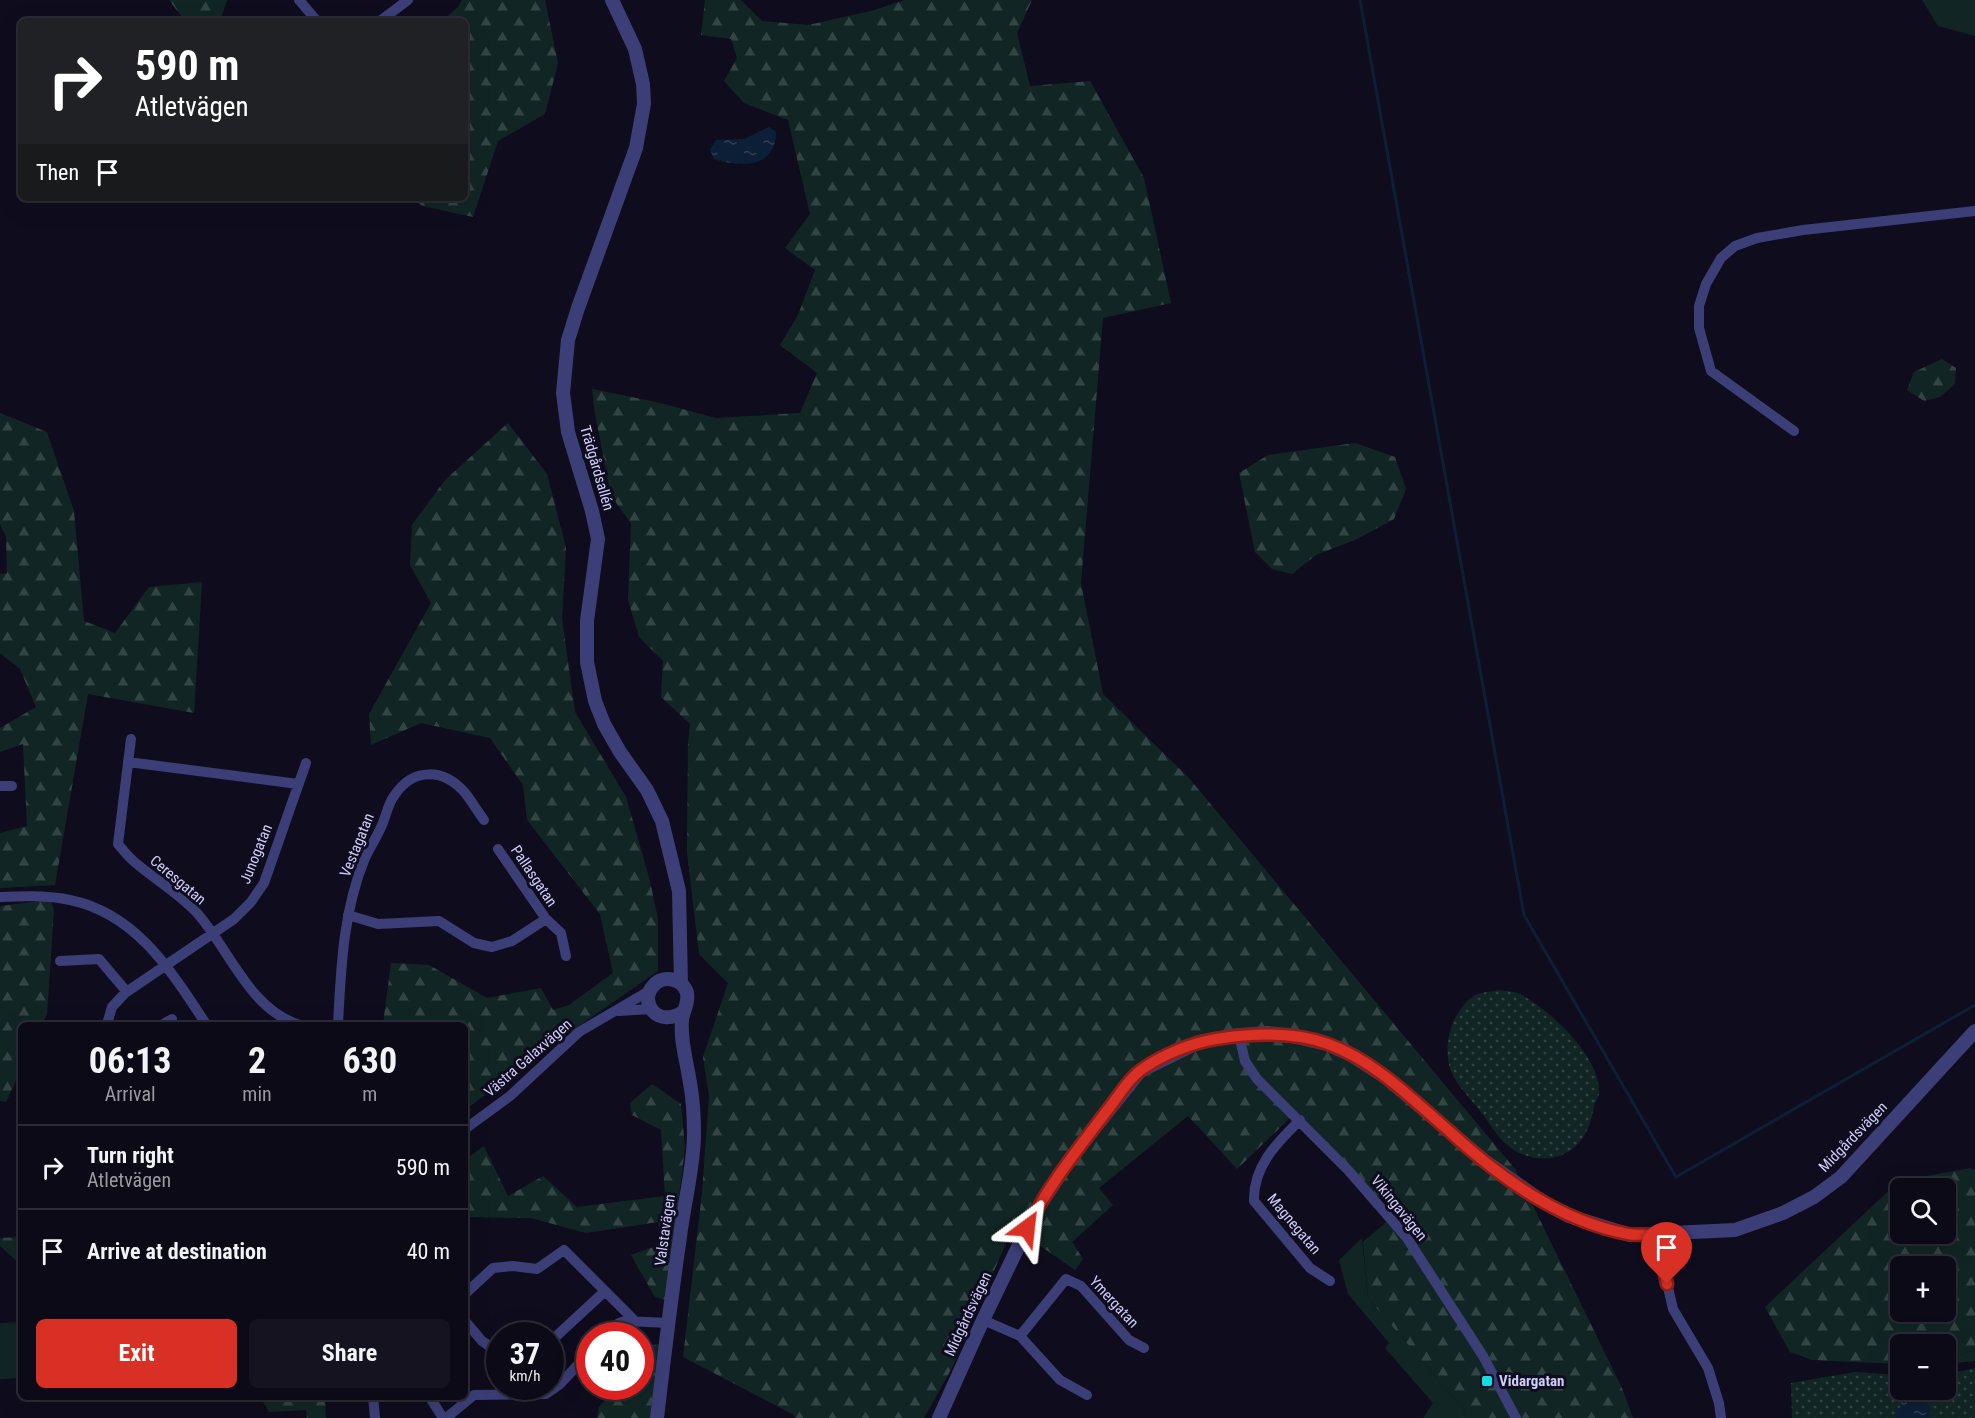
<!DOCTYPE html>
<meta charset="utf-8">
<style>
:root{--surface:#0b0a16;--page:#14131f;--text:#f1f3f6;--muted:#9a9aa1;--line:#2b2b35;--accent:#d93025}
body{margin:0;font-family:"Roboto Condensed",sans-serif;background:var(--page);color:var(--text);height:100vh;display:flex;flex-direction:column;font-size:22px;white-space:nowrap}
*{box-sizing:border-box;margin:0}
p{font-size:20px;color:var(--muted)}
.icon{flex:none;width:33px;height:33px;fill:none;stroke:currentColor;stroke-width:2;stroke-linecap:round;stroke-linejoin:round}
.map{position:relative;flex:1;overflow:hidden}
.details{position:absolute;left:18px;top:1022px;width:450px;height:378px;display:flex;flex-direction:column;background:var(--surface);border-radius:9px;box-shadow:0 6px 24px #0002,0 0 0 2px var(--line)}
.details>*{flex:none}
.banner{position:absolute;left:18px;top:18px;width:450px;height:183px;border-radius:9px;box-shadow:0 6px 24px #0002,0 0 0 2px var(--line);background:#202124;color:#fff;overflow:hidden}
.fabs{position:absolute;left:1890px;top:1178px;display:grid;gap:12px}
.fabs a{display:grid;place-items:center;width:66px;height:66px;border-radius:9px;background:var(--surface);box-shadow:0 6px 24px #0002,0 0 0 2px var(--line);font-size:30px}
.speed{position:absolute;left:486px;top:1322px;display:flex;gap:12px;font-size:30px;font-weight:700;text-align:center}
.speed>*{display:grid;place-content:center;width:78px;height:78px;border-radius:50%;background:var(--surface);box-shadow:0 6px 24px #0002,0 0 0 2px var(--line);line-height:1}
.speed small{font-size:15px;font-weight:400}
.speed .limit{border:9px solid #d22;background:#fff;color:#111}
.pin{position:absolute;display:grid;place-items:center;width:51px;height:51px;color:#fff;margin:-62px -26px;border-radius:50% 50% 50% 0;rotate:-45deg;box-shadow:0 0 6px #0007}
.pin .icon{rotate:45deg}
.me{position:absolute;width:66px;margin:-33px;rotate:30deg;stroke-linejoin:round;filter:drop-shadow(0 0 4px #0008)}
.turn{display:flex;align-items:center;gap:21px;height:126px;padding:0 18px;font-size:27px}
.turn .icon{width:78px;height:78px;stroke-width:2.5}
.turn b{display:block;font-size:42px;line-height:51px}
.then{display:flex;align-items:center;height:57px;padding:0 18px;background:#0003;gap:12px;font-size:22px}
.eta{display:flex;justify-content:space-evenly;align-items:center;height:102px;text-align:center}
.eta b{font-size:36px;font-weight:700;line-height:42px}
.cta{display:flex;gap:12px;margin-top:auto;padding:12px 18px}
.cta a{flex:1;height:69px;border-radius:9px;background:var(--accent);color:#fff;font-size:24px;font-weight:700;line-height:69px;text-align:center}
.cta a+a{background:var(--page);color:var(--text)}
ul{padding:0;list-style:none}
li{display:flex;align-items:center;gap:18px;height:84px;padding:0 18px;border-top:2px solid var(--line)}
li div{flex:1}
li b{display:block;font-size:22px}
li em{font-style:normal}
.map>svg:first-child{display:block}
.green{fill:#112624}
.forest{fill:url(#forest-firs);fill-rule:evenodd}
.park{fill:url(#park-dots)}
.water{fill:url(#water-ripples)}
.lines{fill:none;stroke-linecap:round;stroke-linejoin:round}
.stream{stroke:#0c1f37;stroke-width:3}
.minor{stroke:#3c3e78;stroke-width:10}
.tertiary{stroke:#3c3e78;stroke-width:14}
.route-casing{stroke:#8d1f18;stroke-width:15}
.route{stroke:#d93025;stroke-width:10}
.poi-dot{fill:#12dbe2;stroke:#0f0d1d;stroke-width:2}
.labels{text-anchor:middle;stroke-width:6;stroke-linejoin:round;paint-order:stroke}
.street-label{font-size:15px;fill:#cfcdfb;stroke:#0f0d1d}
.poi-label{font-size:15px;font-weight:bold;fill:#cfcdfb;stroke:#0f0d1d;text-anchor:start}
</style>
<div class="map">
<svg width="1975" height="1418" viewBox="0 0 1975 1418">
<defs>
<pattern id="forest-firs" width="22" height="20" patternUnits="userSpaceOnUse" patternTransform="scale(1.5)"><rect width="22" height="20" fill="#112624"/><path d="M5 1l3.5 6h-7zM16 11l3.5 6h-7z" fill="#334445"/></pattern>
<pattern id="park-dots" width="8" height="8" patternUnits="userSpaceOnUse" patternTransform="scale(1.5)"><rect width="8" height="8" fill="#112624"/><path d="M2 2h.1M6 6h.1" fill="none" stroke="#334445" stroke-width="1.8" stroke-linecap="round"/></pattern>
<pattern id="water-ripples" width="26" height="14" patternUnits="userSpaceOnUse" patternTransform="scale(1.5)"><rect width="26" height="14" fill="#0c1f37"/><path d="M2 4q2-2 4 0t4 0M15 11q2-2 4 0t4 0" fill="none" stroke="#2e3e55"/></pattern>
</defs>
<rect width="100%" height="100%" fill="#0f0d1d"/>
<path class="green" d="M 1922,0 L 1975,0 L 1975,36 L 1938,26 Z
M 1362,1238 L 1368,1298 L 1466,1412 L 1462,1418 L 1423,1418 L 1433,1403 L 1385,1348 L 1389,1343 L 1348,1294 L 1339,1260 Z
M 21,1322 L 21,1378 L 0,1379 L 0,1323 Z
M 1975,1348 L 1975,1361 L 1946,1364 L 1946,1362 Z"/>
<path class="forest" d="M 169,0 L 227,0 L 220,21 L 185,21 Z
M 462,0 L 545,0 L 558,63 L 545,114 L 498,141 L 473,217 L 422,206 L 413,198 L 465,198 L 465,21 L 442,21 L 458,7 Z
M 705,0 L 741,0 L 762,21 L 808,25 L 871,11 L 905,0 L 1032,0 L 1017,33 L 1030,86 L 1090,81 L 1144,178 L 1171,303 L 1103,318 L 1081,583 L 1103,694 L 1188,777 L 1515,1169 L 1622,1388 L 1633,1418 L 1462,1418 L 1466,1412 L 1368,1298 L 1363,1242 L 1397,1213 L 1290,1118 L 1237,1169 L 1188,1116 L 1099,1188 L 1113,1205 L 1072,1242 L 1083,1259 L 1075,1270 L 1013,1227 L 952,1368 L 924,1418 L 795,1418 L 794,1415 L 683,1357 L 702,1193 L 709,1096 L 703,1057 L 728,983 L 699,954 L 687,852 L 688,743 L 690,724 L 661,697 L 663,661 L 639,637 L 628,600 L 631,523 L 611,496 L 595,414 L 592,389 L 656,402 L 716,418 L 800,413 L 817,373 L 780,345 L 798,315 L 815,270 L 785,248 L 810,214 L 788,120 L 744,103 L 724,81 L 737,58 L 731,39 L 701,35 Z
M 1942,359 L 1956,368 L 1955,384 L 1940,397 L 1924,401 L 1907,390 L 1914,372 Z
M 0,413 L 47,432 L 74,511 L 84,621 L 115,633 L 149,587 L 202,582 L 194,713 L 88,694 L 55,885 L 0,888 L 0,833 L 27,826 L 23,744 L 0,752 L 0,728 L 36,707 L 20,669 L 0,653 L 0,574 L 7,573 L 6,537 L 0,524 Z
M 508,423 L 547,474 L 566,548 L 562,619 L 575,712 L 626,797 L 650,881 L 658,919 L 658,971 L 563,1037 L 465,1110 L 465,1024 L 383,1024 L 391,963 L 429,965 L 487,998 L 541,988 L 553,1010 L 569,1005 L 613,973 L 600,914 L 527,820 L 523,785 L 490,738 L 421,723 L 371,745 L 369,714 L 431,603 L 410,565 L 412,525 L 445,480 Z
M 1355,443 L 1395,457 L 1406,489 L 1394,519 L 1357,539 L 1316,555 L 1292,574 L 1272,569 L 1255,552 L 1239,473 L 1268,455 Z
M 50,900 L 54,910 L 47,1014 L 42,1024 L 21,1024 L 21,1070 L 6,1102 L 0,1101 L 0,906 Z
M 652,1084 L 681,1104 L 685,1148 L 666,1300 L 655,1297 L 631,1255 L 662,1244 L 658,1222 L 586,1233 L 531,1218 L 468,1217 L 465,1219 L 465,1160 L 484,1146 L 508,1196 L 543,1176 L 577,1207 L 665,1196 L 661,1130 L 632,1115 L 630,1103 Z
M 1971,1168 L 1975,1170 L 1975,1348 L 1946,1362 L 1946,1344 L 1900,1344 L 1900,1364 L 1812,1360 L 1790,1352 L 1765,1307 L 1899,1181 ZM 1900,1188 L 1946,1188 L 1946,1233 L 1900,1233 ZM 1900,1266 L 1946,1266 L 1946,1311 L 1900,1311 Z
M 21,1237 L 21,1265 L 0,1246 L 0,1238 Z
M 659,1344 L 650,1418 L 597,1418 L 599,1407 L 618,1386 L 640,1386 L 641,1347 Z
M 260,1397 L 325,1397 L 326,1418 L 307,1418 L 306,1410 L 269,1412 Z"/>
<path class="park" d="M 1498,990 C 1505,991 1514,991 1520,994 C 1549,1009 1602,1058 1599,1094 C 1598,1098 1595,1102 1594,1106 C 1591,1120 1590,1128 1581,1140 C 1563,1164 1528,1164 1506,1144 C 1496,1135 1489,1122 1481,1112 C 1471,1099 1457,1086 1451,1071 C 1442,1047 1451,1013 1472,997 C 1478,992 1490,992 1498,990 Z
M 1975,1368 L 1975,1418 L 1792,1418 L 1791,1383 L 1855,1372 L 1900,1375 L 1900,1389 L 1946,1389 L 1946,1375 Z"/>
<path class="water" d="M 769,127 L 776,132 C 776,169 740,167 714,159 L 710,150 L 716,140 L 744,139 Z
M 1901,1399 L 1922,1399 L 1930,1406 L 1930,1418 L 1896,1418 L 1896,1409 L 1901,1407 Z"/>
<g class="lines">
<path class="stream" d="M 1360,0 L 1524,915 L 1676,1177 L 1975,1005"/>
<path class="minor" d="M 299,0 L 317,21
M 380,21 L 408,0
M 1794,431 L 1711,371 L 1699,328 L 1699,306 L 1706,284 L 1721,258 L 1735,246 L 1757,238 L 1803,230 L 1975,211
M 131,739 L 118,844 C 124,851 130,859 137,864 C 157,881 180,894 197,913 C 229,949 249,1008 297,1024
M 128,762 L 298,784
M 0,786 L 12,786
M 498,849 L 546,919
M 0,897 C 23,896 47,895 70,900 C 137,914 171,971 206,1024
M 348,915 L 378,924 L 439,921 L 474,943 L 492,947 L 512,941 L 546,919 L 561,933 L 566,956
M 60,961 L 99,959 L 127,992
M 619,1011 L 651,1009
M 107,1024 L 112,1007 L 125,993 L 234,919 L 251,902 L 264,883 L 306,763
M 163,1024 L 172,1019
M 338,1024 C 341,968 343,911 365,858 C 370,847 377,837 382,825 C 386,816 388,804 394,796 C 413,767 444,768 466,794 C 472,802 478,812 484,820
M 1239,1035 L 1245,1061 L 1257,1079 L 1348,1170 L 1407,1238 L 1483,1356 L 1516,1418
M 1300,1120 C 1277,1143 1253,1166 1254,1201 L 1310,1268 L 1330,1281
M 465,1129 L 510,1096 L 579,1032 L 649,991
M 1664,1234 L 1664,1270 L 1673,1309 L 1708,1368 L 1719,1403 L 1721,1418
M 465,1295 L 467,1292 L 493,1268 L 513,1266 L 537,1269 L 564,1250 L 634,1320
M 983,1320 L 1020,1336 L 1066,1279 L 1081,1286 L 1129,1340 L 1144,1348
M 465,1321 L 482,1341 L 500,1353
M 606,1335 L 619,1323 L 625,1321 L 669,1323
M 1020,1336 L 1060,1380 L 1087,1395
M 550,1342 L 604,1292
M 373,1396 L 375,1418
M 429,1396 L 443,1418
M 446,1418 L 474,1395 L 546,1394 L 559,1385 L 590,1352"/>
<path class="tertiary" d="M 612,0 L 635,49 L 643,84 L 644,104 L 636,148 L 578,308 L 568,340 L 563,393 L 568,432 L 592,511 L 598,539 L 587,621 L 587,662 L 595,701 L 604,724 L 620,752 L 647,790 L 662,821 L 679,891 L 681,984
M 657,1418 C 664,1358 671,1297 680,1237 C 684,1202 694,1168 694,1133 C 694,1116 693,1099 690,1083 C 687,1062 680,1041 682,1020 C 683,1011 689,1003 687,993 C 683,979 664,974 654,985 C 637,1002 659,1030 684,1011
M 939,1418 L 983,1320 L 1034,1214 L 1070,1159 L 1140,1071 L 1199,1042 L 1239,1035 L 1268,1033 L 1292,1036 L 1327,1044 L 1353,1056 L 1384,1076 L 1486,1162 L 1543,1202 L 1569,1216 L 1630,1235 L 1735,1230 L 1783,1213 L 1814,1197 L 1841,1177 L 1975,1031"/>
</g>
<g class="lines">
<defs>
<path id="route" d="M 1027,1228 C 1048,1186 1078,1149 1106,1112 C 1117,1099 1127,1080 1141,1070 C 1162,1055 1191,1043 1216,1039 C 1253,1033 1292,1031 1328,1044 C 1375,1061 1412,1099 1449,1131 C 1499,1177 1559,1221 1628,1234 C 1639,1236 1652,1234 1664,1234 L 1664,1270 L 1667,1284"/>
</defs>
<use href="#route" class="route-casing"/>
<use href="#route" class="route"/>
</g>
<rect class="poi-dot" x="1481" y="1375" width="12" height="12" rx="3"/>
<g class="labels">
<g class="street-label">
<text transform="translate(597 468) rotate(74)" y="5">Trädgårdsallén</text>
<text transform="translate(357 845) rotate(-68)" y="5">Vestagatan</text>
<text transform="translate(256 854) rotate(-68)" y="5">Junogatan</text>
<text transform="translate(534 876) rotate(56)" y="5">Pallasgatan</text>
<text transform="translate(178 880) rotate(40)" y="5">Ceresgatan</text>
<text transform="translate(528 1058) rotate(-41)" y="5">Västra Galaxvägen</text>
<text transform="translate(1853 1137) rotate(-46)" y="5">Midgårdsvägen</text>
<text transform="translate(1399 1208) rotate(51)" y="5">Vikingavägen</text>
<text transform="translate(1294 1224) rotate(50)" y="5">Magnegatan</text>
<text transform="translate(665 1230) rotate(-82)" y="5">Valstavägen</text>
<text transform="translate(1114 1302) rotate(47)" y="5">Ymergatan</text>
<text transform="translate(968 1314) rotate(-65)" y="5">Midgårdsvägen</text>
</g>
<g class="poi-label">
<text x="1499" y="1386">Vidargatan</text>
</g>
</g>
</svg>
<div class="fabs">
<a><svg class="icon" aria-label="search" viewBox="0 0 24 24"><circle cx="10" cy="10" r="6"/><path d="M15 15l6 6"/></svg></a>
<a>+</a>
<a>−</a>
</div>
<div class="speed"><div>37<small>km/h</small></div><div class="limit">40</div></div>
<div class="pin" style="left:1667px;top:1284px;background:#d93025"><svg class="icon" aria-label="arrive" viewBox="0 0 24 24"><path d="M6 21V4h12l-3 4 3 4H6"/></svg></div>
<svg class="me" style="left:1027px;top:1228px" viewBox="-20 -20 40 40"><path d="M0-17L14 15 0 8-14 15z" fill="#d93025" stroke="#fff" stroke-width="4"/></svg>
<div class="banner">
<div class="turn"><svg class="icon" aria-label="right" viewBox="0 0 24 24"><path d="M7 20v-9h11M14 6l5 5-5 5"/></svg><div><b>590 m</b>Atletvägen</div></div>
<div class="then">Then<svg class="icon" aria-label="arrive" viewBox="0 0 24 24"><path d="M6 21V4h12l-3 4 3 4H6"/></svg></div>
</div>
<section class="details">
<div class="eta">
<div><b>06:13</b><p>Arrival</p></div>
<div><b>2</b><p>min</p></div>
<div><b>630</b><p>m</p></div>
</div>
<ul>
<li><svg class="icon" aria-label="right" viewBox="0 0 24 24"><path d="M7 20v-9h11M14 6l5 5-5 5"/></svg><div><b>Turn right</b><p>Atletvägen</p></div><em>590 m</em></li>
<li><svg class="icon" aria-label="arrive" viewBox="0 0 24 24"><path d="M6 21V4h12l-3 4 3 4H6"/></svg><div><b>Arrive at destination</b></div><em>40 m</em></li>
</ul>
<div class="cta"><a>Exit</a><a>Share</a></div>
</section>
</div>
